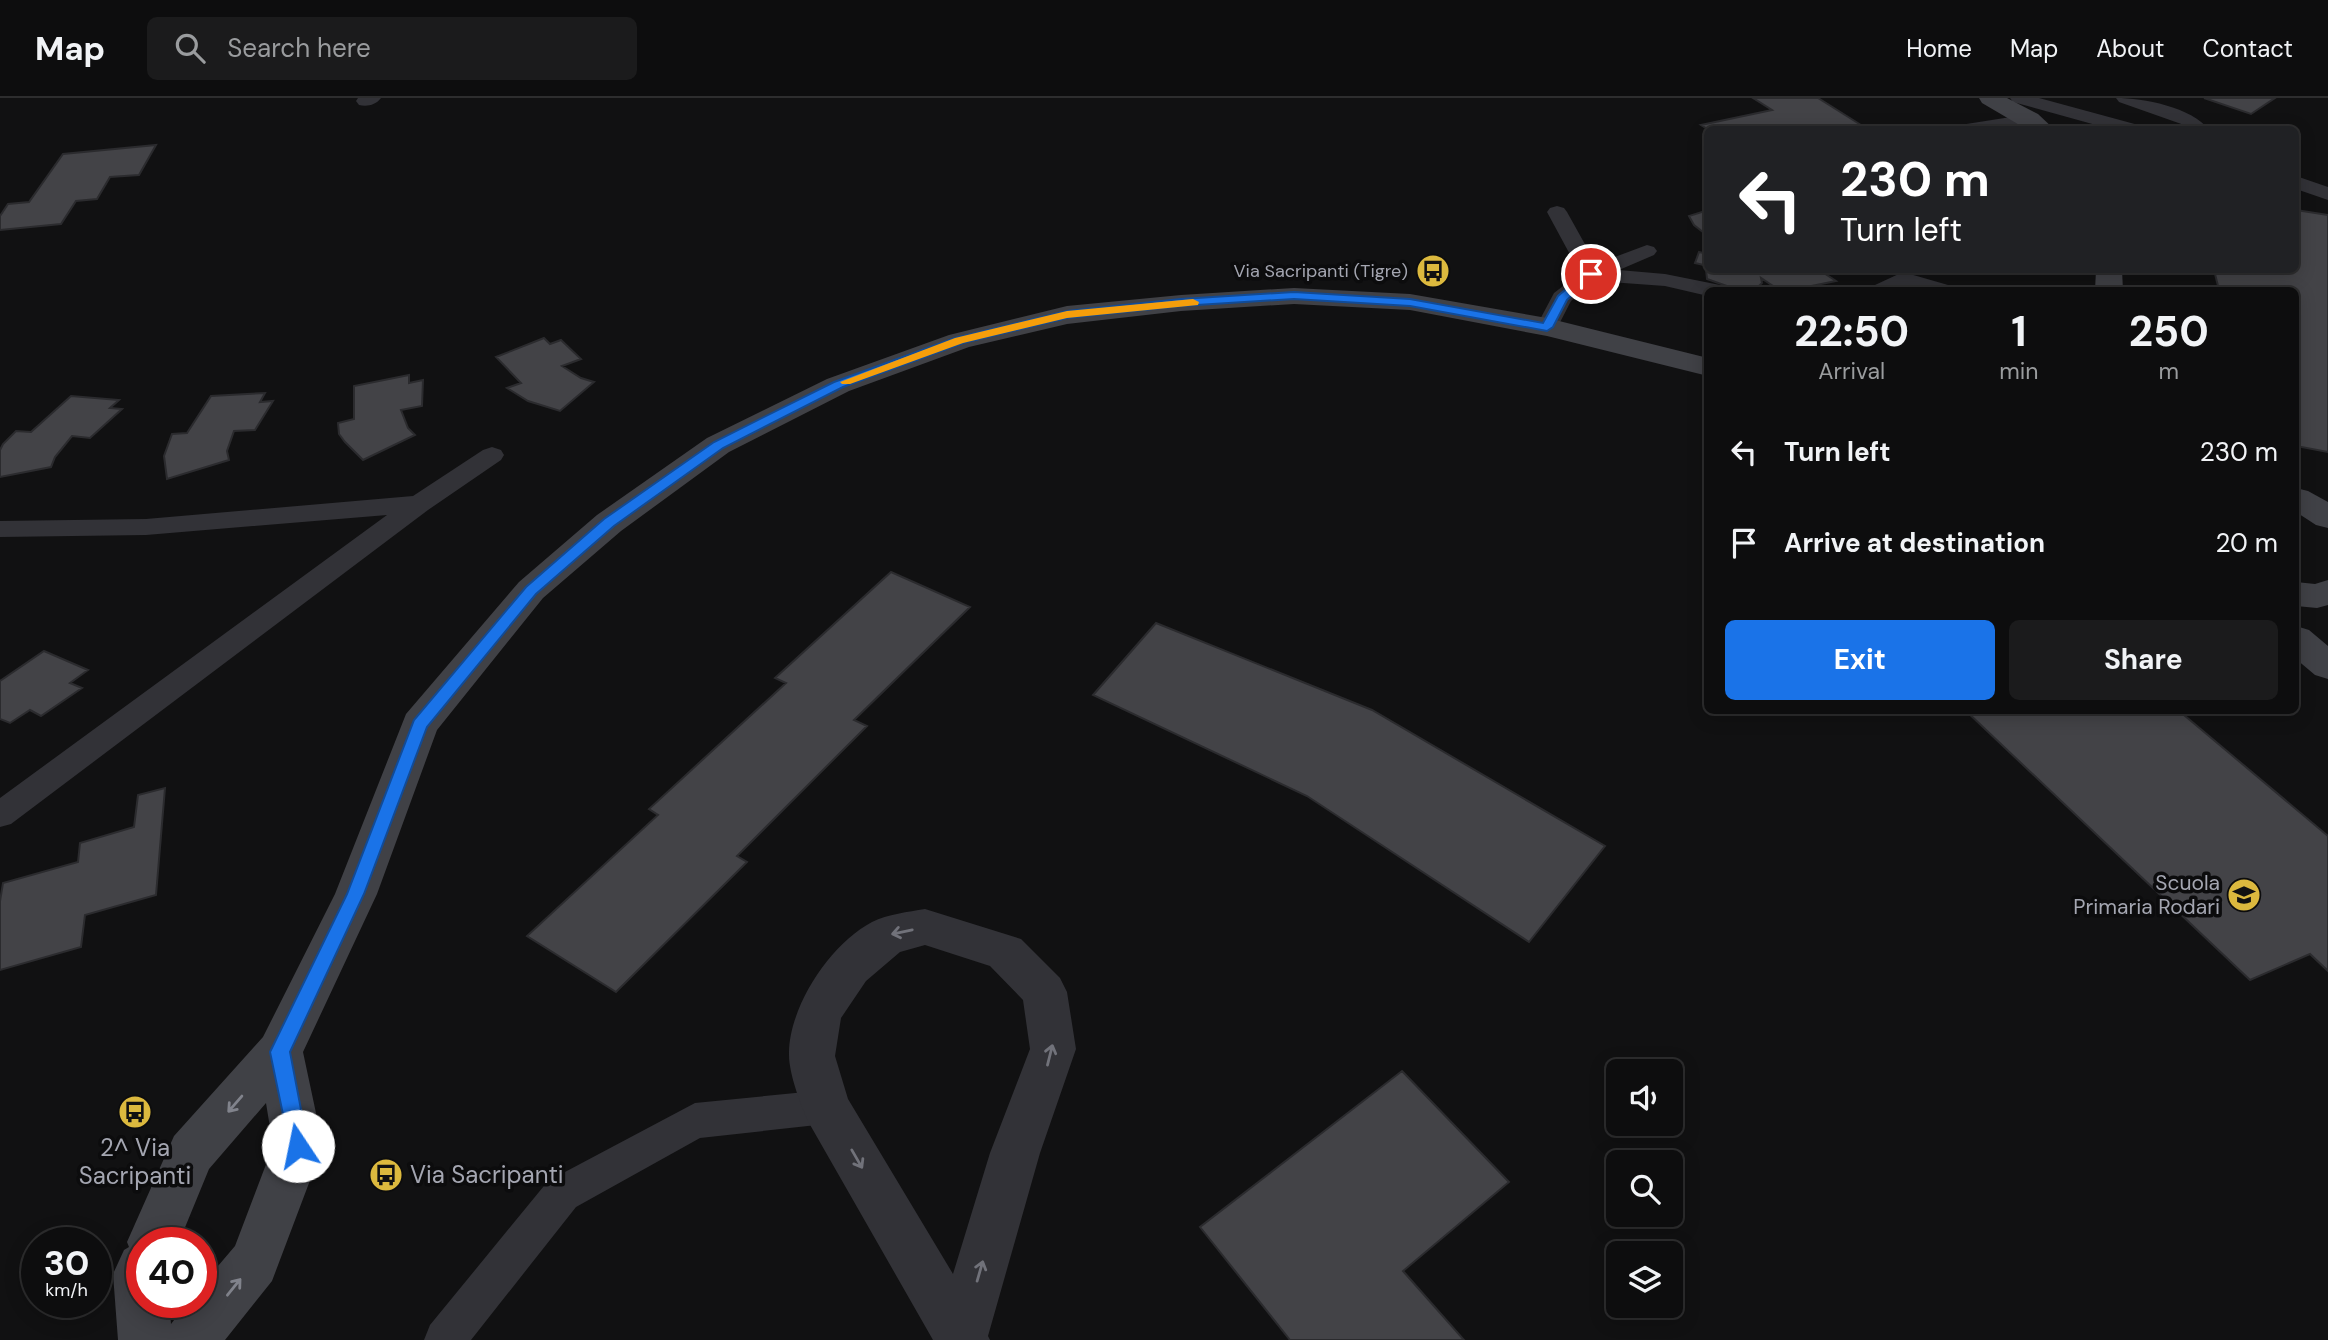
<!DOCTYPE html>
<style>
:root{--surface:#0d0d0e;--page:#1b1b1c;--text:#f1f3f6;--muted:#9a9c9e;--line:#2d2d2e;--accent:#1a73e8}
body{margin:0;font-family:"DM Sans",sans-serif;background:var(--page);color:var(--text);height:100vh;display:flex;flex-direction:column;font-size:26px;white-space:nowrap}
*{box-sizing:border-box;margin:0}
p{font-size:23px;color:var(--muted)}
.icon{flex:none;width:38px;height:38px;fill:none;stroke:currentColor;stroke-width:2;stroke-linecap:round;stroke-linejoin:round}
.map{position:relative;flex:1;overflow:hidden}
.side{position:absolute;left:1704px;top:189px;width:595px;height:427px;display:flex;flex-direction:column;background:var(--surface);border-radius:10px;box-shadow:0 4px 18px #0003,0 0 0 2px var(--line)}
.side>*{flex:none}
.top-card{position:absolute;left:1704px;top:28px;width:595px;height:147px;border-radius:10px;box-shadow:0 4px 18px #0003,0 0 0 2px var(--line);background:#202124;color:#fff;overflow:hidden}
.tools{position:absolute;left:1606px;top:961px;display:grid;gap:14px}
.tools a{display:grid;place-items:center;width:77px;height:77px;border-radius:10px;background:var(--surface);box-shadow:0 4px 18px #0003,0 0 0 2px var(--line);font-size:35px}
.speed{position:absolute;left:21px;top:1129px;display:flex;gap:14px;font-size:35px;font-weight:700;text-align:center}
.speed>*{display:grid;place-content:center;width:91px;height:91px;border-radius:50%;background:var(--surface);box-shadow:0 4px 18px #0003,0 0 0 2px var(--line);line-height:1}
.speed small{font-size:18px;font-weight:400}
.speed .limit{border:10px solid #d22;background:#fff;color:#111}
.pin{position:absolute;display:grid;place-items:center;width:60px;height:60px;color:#fff;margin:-30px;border:4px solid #fff;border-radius:50%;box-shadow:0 2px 7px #0007}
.me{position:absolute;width:77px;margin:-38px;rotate:349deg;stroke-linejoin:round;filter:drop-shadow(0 0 5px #0008)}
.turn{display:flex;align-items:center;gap:24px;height:147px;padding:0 21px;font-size:32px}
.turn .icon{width:91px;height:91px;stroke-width:2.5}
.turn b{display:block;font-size:49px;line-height:60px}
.eta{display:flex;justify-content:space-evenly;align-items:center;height:119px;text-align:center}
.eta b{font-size:42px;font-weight:700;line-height:49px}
.action{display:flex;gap:14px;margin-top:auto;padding:14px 21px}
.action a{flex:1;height:80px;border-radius:10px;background:var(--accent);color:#fff;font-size:28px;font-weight:700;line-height:80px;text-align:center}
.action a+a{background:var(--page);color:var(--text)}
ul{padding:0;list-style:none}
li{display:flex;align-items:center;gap:21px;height:91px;padding:0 21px}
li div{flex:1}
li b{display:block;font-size:26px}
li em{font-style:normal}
header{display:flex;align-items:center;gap:42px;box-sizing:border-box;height:98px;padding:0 35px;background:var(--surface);border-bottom:2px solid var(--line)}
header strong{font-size:33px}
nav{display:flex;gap:38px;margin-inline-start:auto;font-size:24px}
.search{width:490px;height:63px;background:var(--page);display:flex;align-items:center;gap:18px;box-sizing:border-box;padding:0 24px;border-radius:10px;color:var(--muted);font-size:26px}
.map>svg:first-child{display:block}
.building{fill:#434347;stroke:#2b2b2e;stroke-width:2}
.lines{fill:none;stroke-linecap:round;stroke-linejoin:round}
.lane{fill:#323237;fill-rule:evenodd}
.street{fill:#323237;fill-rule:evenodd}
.secondary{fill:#404146;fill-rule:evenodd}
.oneway{stroke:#71727a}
.oneway2{stroke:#81838c}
.route{fill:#1a73e8;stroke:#114b97;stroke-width:2}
.slow{fill:#f59e0b}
.labels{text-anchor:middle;stroke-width:7;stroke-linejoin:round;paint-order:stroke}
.far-poi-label{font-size:18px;fill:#a4a6b1;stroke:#0c0c0d;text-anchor:end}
.poi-label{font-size:21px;fill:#a4a6b1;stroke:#0c0c0d;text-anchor:end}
.near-poi-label{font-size:24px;fill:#a4a6b1;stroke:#0c0c0d}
</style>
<header>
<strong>Map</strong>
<div class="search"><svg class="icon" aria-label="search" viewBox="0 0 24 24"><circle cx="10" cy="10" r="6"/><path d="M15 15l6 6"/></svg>Search here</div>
<nav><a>Home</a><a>Map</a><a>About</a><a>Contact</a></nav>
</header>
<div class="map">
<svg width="2328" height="1242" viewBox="0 0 2328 1242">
<rect width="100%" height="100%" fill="#111112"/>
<path class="building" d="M 1753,0 L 1818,0 L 1861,27 L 1850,32 L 1709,32 L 1701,27 L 1772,12 Z
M 2204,0 L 2275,0 L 2251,16 Z
M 156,47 L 139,77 L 110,79 L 97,101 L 76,103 L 61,126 L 0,132 L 0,118 L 8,106 L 29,104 L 63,56 Z
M 1708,112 L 1708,138 L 1694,127 L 1689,118 Z
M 2296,112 L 2328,117 L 2328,354 L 2296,348 L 2296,192 L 2219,192 L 2214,172 L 2296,172 Z
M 1699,154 L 1708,156 L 1708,168 L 1695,165 Z
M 1706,171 L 1824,172 L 1821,173 L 1836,183 L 1792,192 L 1779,192 L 1761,180 L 1762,185 L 1757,190 L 1738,192 L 1707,181 Z
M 544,240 L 550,246 L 561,242 L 581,261 L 562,268 L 581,280 L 594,284 L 560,313 L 528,303 L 507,290 L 521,285 L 496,259 Z
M 409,277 L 409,285 L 423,282 L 422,308 L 401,312 L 408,330 L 415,337 L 363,362 L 345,344 L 339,336 L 338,325 L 354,321 L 354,288 Z
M 265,295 L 260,304 L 273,303 L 255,332 L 234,333 L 227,353 L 229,362 L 167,381 L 164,358 L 172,336 L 187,335 L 211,298 Z
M 71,298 L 119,302 L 110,310 L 122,311 L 90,340 L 72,338 L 55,359 L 51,369 L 0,379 L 0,352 L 3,346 L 16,333 L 31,334 Z
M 891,474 L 970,509 L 854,622 L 867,628 L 737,758 L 747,764 L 616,894 L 527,838 L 658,717 L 649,711 L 786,585 L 775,580 Z
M 1156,525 L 1372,612 L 1605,748 L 1529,844 L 1307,698 L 1093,597 Z
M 44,553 L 88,572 L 70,585 L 82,590 L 41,618 L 30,612 L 10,625 L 0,621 L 0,583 Z
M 1965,612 L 2178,612 L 2328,738 L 2328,873 L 2310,856 L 2250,882 Z
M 165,690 L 156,797 L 85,817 L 81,849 L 0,872 L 0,803 L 3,785 L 78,764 L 80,745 L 134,729 L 138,697 Z
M 1402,973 L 1509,1084 L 1403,1173 L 1464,1242 L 1290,1242 L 1200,1129 Z"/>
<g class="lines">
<path class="lane" d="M 358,0 L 381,0 C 376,7 367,9 359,7 L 356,3 Z
M 2010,0 L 2039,0 L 2142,28 L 2145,32 L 2114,32 L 2013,4 Z
M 2116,0 C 2143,0 2192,9 2209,32 L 2190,32 L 2187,28 L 2119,4 Z
M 2030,16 L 2039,21 L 2036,25 L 1998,32 L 1951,32 L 1960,27 Z
M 2296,78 L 2328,89 L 2328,102 L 2296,91 Z
M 1557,108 L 1564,110 L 1567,114 L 1596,166 L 1647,147 L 1654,149 L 1657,153 L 1654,157 L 1619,172 L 1665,176 L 1720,187 L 1723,192 L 1708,192 L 1708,198 L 1665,188 L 1596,183 L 1571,203 L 1555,234 L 1539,234 L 1536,229 L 1554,195 L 1580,175 L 1547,114 L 1550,110 Z
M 1903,174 L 1948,187 L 1951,192 L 1920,192 L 1905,188 L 1897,192 L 1872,192 L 1875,187 Z
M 492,349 L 501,352 L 504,357 L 501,362 L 428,412 L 11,726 L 0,729 L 0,700 L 387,417 L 146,437 L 0,439 L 0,423 L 146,421 L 413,398 L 483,352 Z
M 826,992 L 839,997 L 845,1009 L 839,1021 L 826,1026 L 700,1040 L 576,1109 L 471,1242 L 424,1242 L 430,1227 L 548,1083 L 695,1005 Z"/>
<path class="street" d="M 925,811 L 1021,841 L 1060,880 L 1067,894 L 1076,951 L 1040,1055 L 988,1238 L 990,1242 L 933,1242 L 809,1025 C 801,1008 789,976 789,957 C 788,910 830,846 872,824 C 888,816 908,814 925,811 ZM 925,847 L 990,868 L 1023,902 L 1030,951 L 990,1055 L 953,1176 L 848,1001 L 835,958 L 841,920 L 866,883 L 900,854 Z"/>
<path class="secondary" d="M 1979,0 L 2007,0 L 2038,16 L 2055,32 L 2028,32 L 1982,5 Z
M 2096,172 L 2122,172 L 2123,192 L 2095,192 Z
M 1294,190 L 1410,196 L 1547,220 L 1708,260 L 1708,278 L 1547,238 L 1410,212 L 1294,206 L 1181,213 L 1067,226 L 969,249 L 849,293 L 729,354 L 621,433 L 543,500 L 437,632 L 377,796 L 303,954 L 323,1048 L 272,1183 L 225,1242 L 118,1242 L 113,1176 L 124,1152 L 129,1149 L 127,1144 L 174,1038 L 263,939 L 335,796 L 406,616 L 519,484 L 597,417 L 707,340 L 827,281 L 949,237 L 1067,208 L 1181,197 ZM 266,1005 L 273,1048 L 235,1148 L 201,1188 L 201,1204 L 188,1204 L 171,1226 L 169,1204 L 142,1204 L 142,1144 L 179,1144 L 209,1071 Z
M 2296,390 L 2308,393 L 2328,404 L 2328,430 L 2316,427 L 2296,414 Z
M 2328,482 L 2328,507 L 2317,510 L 2296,508 L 2296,484 L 2315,486 Z
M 2296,528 L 2309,532 L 2328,548 L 2328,581 L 2315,577 L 2296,561 Z"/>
</g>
<defs><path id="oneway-shaft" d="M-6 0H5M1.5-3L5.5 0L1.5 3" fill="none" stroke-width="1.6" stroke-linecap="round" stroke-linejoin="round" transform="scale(1.75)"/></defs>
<g class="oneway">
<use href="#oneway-shaft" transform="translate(902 834) rotate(168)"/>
<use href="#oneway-shaft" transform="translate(1050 957) rotate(-76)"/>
<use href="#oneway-shaft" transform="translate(857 1061) rotate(60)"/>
<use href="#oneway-shaft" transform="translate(980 1173) rotate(-74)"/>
</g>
<g class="oneway2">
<use href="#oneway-shaft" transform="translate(235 1006) rotate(131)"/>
<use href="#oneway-shaft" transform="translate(234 1189) rotate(-51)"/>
</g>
<path class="route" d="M 1587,173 L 1597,176 L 1567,202 L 1553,229 L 1547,233 L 1410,208 L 1294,201 L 1181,208 L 1067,220 L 963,245 L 843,289 L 723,350 L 614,428 L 536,496 L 427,629 L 364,796 L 290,954 L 308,1048 L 305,1055 L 298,1058 L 291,1055 L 270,954 L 347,796 L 414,622 L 526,489 L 604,421 L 714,344 L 834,284 L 955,240 L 1067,213 L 1181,201 L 1294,194 L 1410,201 L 1543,225 L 1558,198 Z"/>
<path class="slow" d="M 1193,201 L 1199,204 L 1198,207 L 1067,220 L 963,245 L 850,286 L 842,286 L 840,284 L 955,240 L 1067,213 Z"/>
<defs>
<symbol id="bus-disc" viewBox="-11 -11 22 22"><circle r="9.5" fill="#dcb93e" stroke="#0c0c0d"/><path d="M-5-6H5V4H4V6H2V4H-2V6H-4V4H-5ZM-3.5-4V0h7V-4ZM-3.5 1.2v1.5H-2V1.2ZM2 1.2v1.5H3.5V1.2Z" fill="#111"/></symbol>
<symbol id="school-disc" viewBox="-11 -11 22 22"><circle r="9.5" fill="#dcb93e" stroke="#0c0c0d"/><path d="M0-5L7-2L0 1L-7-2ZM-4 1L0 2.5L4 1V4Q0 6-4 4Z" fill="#111"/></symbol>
</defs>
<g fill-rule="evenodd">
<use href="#bus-disc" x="1414" y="154" width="38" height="38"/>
<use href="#school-disc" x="2225" y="778" width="38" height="38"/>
<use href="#bus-disc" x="116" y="995" width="38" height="38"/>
<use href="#bus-disc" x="367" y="1058" width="38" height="38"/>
</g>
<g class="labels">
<g class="far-poi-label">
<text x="1408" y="179">Via Sacripanti (Tigre)</text>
</g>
<g class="poi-label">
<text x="2220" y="792">Scuola<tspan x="2220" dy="24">Primaria Rodari</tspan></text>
</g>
<g class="near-poi-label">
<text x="135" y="1058">2^ Via<tspan x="135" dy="28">Sacripanti</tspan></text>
<text x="410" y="1085" text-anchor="start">Via Sacripanti</text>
</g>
</g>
</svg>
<div class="tools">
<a><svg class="icon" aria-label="sound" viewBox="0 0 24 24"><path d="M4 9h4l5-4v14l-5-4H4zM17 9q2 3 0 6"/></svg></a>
<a><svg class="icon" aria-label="search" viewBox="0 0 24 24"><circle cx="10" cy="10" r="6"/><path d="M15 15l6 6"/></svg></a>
<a><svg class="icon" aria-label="layers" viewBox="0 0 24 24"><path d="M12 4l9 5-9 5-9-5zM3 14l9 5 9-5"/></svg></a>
</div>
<div class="speed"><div>30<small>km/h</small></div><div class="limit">40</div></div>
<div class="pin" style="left:1591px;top:176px;background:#d93025"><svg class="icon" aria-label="arrive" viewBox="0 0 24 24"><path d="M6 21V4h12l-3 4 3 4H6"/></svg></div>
<svg class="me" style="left:298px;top:1048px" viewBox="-20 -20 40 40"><circle r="19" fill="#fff"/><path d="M0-13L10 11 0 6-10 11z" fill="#1a73e8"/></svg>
<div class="top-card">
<div class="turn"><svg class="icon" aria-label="left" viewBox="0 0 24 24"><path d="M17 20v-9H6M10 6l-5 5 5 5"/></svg><div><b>230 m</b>Turn left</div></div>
</div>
<section class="side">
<div class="eta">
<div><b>22:50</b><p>Arrival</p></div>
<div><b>1</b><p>min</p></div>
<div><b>250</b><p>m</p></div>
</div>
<ul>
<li><svg class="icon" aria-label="left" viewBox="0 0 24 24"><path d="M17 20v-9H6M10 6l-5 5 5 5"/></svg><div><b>Turn left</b></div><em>230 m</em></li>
<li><svg class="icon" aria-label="arrive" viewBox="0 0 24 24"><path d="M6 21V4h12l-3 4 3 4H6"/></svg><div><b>Arrive at destination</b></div><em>20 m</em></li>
</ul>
<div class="action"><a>Exit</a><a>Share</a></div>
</section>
</div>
